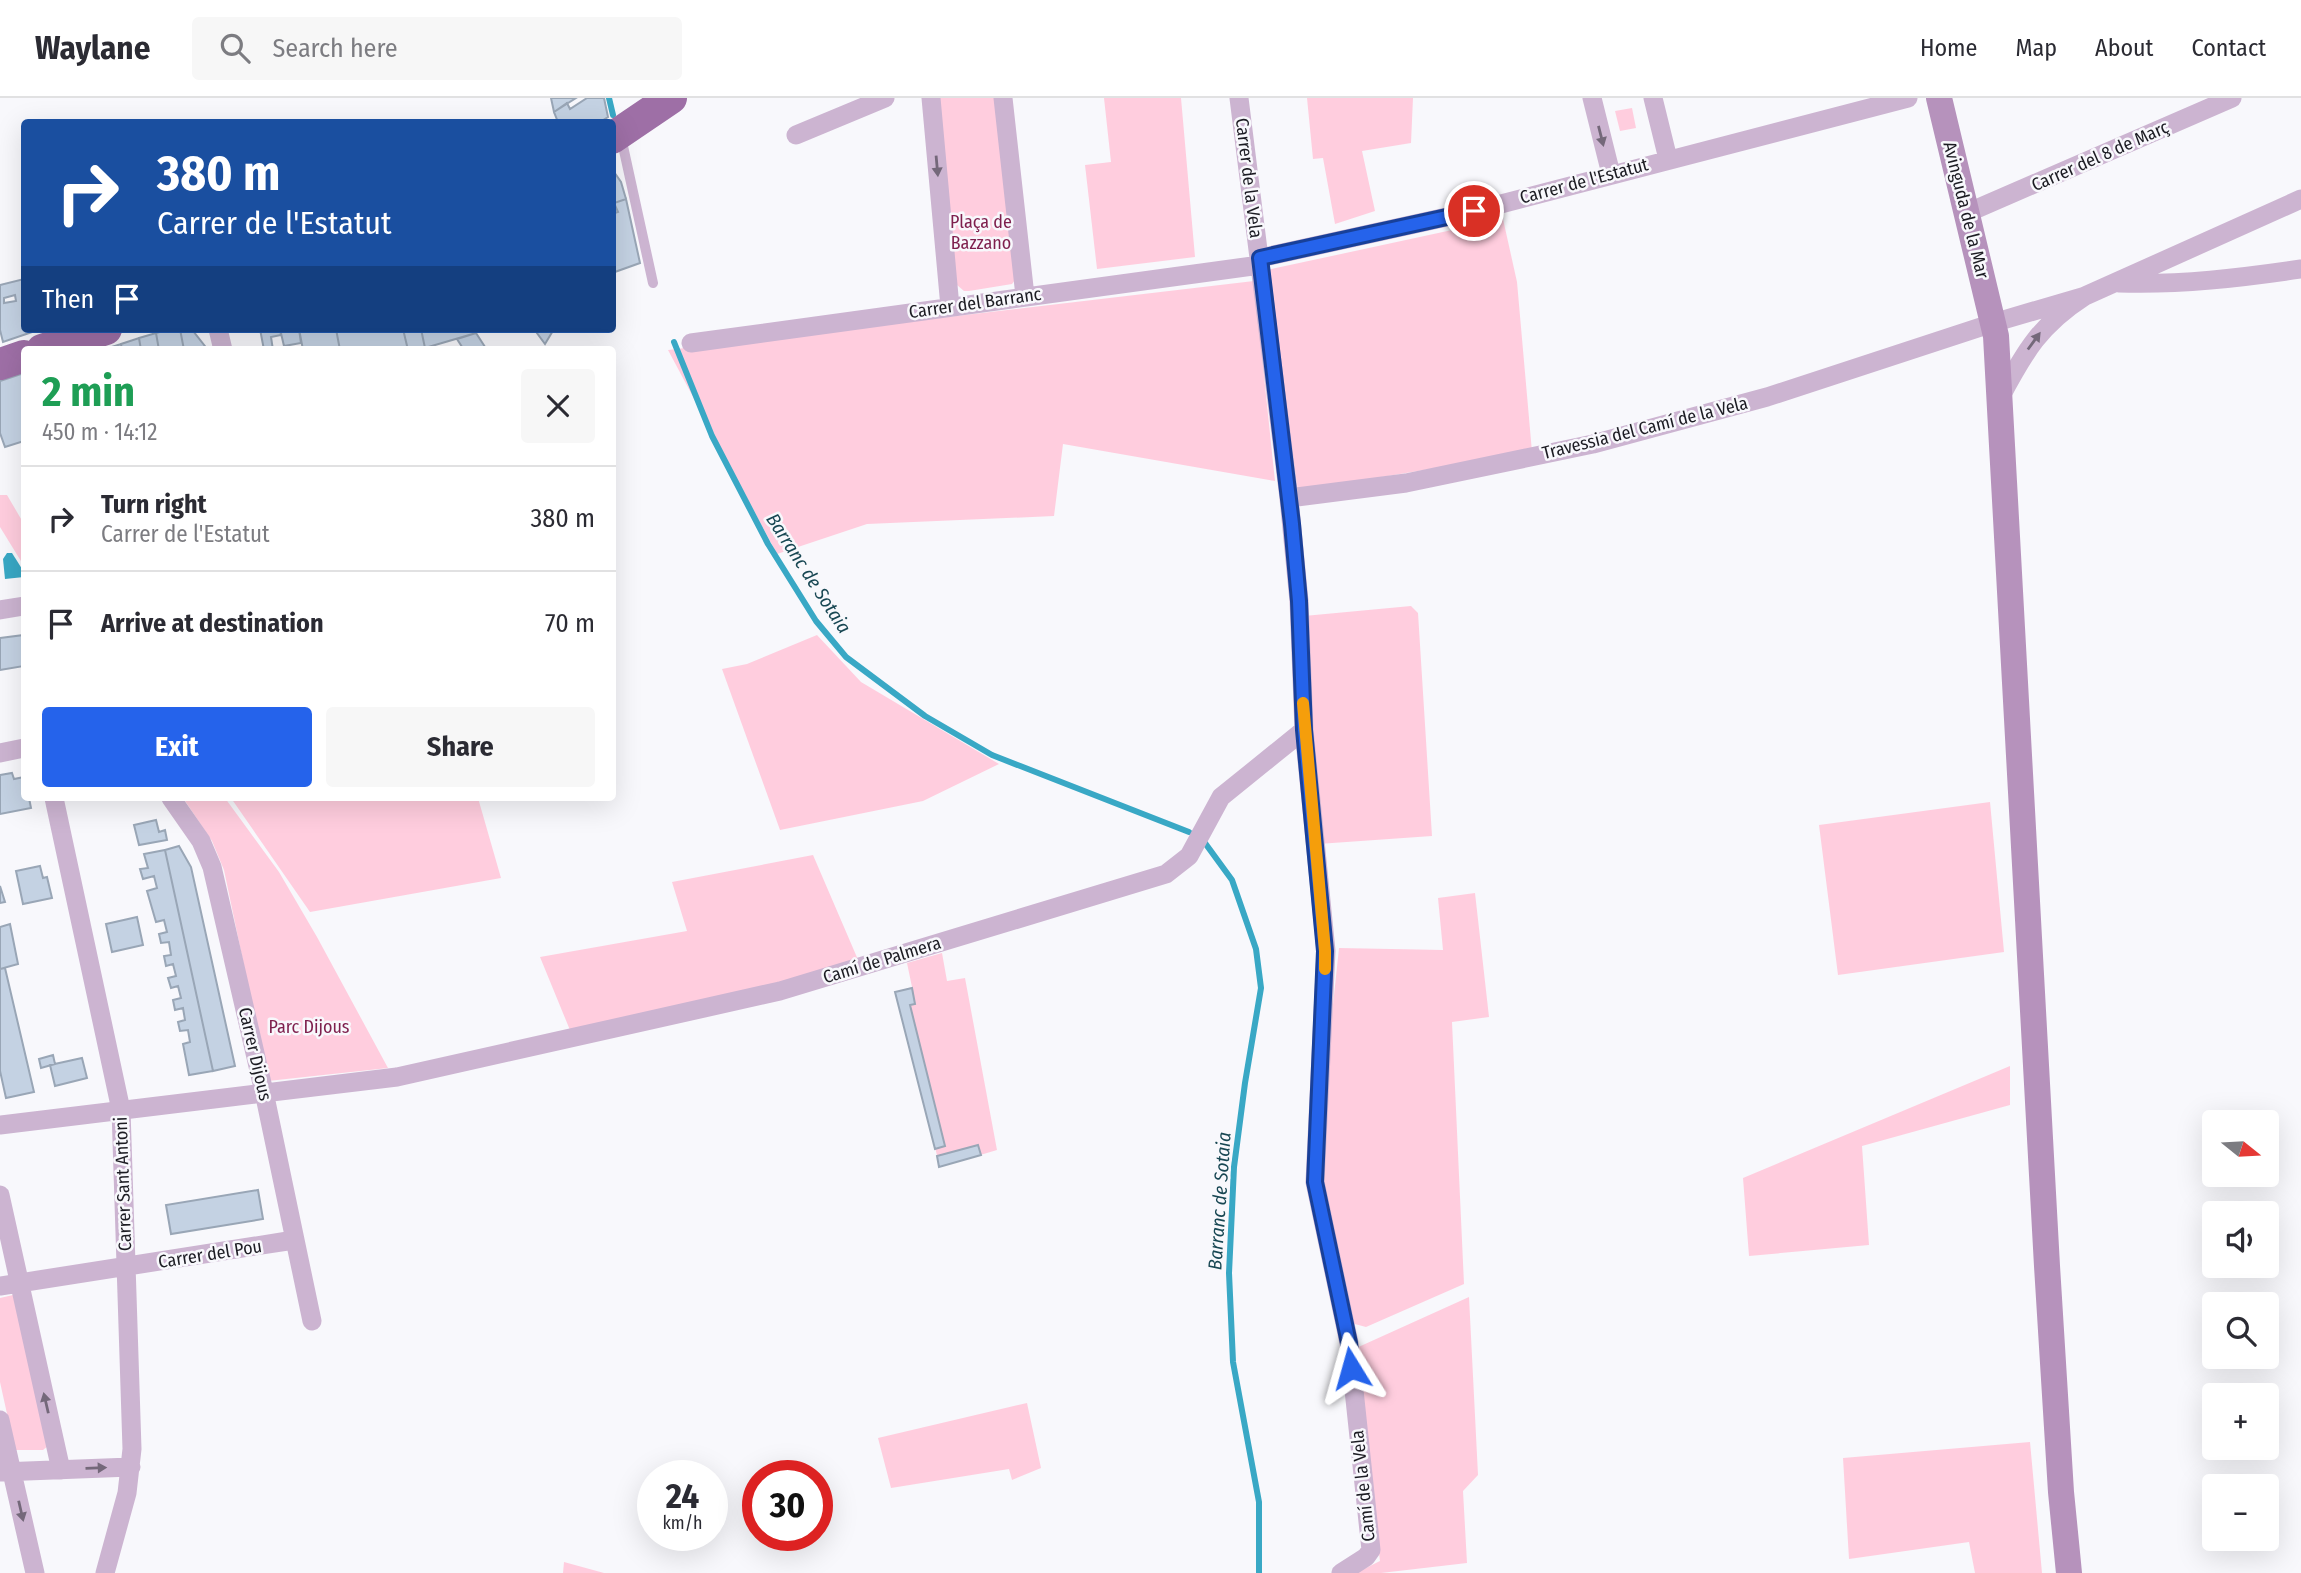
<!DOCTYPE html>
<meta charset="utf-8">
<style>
:root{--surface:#fff;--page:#f7f7f7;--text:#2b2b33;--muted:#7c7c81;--line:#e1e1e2;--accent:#2563eb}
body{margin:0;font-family:"Fira Sans Condensed",sans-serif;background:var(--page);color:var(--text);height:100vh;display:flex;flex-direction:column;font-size:26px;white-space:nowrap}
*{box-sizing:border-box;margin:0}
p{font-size:23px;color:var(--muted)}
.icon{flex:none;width:38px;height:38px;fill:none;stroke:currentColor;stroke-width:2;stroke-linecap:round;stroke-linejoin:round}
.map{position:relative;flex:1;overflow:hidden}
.panel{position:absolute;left:21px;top:248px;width:595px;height:455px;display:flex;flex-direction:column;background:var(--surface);border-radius:7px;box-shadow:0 7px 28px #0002}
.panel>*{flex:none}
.guide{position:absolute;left:21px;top:21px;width:595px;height:214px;border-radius:7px;box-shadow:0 7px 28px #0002;background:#1a4fa0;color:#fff;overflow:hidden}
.needle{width:46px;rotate:108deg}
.buttons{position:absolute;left:2202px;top:1012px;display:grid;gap:14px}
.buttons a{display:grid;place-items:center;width:77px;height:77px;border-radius:7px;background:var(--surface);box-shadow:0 7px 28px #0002;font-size:35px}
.speed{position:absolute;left:637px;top:1362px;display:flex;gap:14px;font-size:35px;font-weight:700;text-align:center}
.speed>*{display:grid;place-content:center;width:91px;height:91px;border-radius:50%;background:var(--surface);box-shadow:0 7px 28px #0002;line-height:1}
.speed small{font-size:18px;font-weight:400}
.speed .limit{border:10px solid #d22;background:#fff;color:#111}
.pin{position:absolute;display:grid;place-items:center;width:60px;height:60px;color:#fff;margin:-30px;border:4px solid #fff;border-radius:50%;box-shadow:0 2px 7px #0007}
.me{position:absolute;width:77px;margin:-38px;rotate:352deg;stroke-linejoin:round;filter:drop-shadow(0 0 5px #0008)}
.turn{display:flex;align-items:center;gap:24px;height:147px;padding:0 21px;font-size:32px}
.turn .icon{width:91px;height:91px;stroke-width:2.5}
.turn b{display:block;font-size:49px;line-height:60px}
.then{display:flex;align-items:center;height:66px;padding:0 21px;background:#0003;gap:14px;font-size:26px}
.round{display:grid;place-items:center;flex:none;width:74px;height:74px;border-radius:7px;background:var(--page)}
.head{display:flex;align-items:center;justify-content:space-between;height:119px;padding:0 21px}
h1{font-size:42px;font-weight:700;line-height:52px;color:#1e9e55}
.button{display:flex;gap:14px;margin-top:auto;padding:14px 21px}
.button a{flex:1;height:80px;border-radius:7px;background:var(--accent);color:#fff;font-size:28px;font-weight:700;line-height:80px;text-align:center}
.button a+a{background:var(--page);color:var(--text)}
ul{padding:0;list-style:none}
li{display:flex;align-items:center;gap:21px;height:105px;padding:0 21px;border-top:2px solid var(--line)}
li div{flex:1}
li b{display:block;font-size:26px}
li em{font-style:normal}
header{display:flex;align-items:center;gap:42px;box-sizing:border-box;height:98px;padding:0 35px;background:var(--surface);border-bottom:2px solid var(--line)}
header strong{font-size:33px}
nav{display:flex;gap:38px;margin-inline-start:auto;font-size:24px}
.search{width:490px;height:63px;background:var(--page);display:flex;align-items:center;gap:18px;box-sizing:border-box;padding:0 24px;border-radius:7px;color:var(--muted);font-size:26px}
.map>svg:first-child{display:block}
.green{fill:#ffcdde}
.water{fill:#39a8c5}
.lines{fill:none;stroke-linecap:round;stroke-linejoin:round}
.stream{stroke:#39a8c5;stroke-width:6}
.building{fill:#c4d2e3;stroke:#99a6b6;stroke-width:2;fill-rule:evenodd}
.service{stroke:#ccb4d1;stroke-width:10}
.minor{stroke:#ccb4d1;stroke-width:19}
.secondary{stroke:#b692bc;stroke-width:26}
.trunk{stroke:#9e6fa6;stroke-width:32}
.oneway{fill:#74687a}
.route-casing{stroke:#184099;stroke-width:18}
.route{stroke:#2563eb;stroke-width:12}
.slow{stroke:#f59e0b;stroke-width:12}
.labels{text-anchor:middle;stroke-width:5;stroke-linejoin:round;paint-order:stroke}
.street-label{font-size:18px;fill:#1c1c23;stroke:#f8f8fc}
.park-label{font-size:18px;fill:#7e1f4d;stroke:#f8f8fc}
.water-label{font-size:19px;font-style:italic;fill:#184753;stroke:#f8f8fc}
</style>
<header>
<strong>Waylane</strong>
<div class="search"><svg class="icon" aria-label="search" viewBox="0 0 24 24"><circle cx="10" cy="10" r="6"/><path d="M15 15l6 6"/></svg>Search here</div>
<nav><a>Home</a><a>Map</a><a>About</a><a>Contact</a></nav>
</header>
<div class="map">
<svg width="2301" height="1475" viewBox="0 0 2301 1475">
<rect width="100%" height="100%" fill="#f8f8fc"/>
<path class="green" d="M 937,0 L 996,0 L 1015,182 L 1012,186 L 969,193 L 964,193 L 957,187 Z
M 1104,0 L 1181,0 L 1195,159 L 1097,171 L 1085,67 L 1111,64 Z
M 1307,0 L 1413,0 L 1411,45 L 1362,53 L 1375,113 L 1335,126 L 1323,60 L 1313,61 Z
M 1632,10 L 1636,30 L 1620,33 L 1615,13 Z
M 1503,121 L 1517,184 L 1532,354 L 1298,393 L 1267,172 Z
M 1254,183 L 1275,383 L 1063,346 L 1054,418 L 867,426 L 777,456 L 668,252 Z
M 0,397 L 7,397 L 24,426 L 24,468 L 0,429 Z
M 1411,508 L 1418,515 L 1432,738 L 1318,746 L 1304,518 Z
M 817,537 L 861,584 L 999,666 L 923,703 L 780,732 L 722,571 L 747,566 Z
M 183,700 L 225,700 L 279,774 L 317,839 L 388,970 L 268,983 L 224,772 L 212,743 Z
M 231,700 L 478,700 L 501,780 L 310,814 Z
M 1990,704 L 2004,854 L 1838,877 L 1819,727 Z
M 813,757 L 859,864 L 572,937 L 540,859 L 687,833 L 672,784 Z
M 1475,795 L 1489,919 L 1452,924 L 1464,1186 L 1366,1229 L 1351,1225 L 1321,1095 L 1320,1030 L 1339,850 L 1443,852 L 1438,800 Z
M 942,855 L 947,883 L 965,880 L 997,1052 L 940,1069 L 895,894 L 912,889 L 907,865 Z
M 2010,968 L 2010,1007 L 1862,1048 L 1869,1147 L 1749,1158 L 1743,1080 Z
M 13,1197 L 48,1348 L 43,1352 L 15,1352 L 0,1284 L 0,1200 Z
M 1469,1199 L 1478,1377 L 1463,1393 L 1467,1465 L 1381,1475 L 1356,1475 L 1380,1463 L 1354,1251 Z
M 1027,1305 L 1041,1370 L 1012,1382 L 1009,1371 L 891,1390 L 878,1340 Z
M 2030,1344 L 2042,1475 L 1975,1475 L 1969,1444 L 1849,1461 L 1843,1360 Z
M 564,1464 L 604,1475 L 563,1475 Z"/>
<path class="water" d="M 7,455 L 12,455 L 24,474 L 24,479 L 5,481 L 3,461 Z"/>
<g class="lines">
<path class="stream" d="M 609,0 L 613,17
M 674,244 L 712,338 L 768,446 L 816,523 L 846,559 L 925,618 L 992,657 L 1189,734
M 1205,745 L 1232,782 L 1256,851 L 1261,890 L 1245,985 L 1234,1069 L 1229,1175 L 1233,1264 L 1259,1404 L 1259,1475"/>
</g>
<path class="building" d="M 551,0 L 576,0 L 554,14 Z
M 587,0 L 604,0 L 608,19 L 600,24 L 558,24 L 554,14 L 567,5 L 570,11 Z
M 612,71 L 621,84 L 626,101 L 614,105 L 618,114 L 612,116 Z
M 626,101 L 640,165 L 612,175 L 612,116 L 618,114 L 614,105 Z
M 24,181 L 23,191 L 24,231 L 41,231 L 3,244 L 0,232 L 0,187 ZM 15,197 L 16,203 L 4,205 L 4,200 Z
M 170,231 L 180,231 L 184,252 L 159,252 L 156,235 Z
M 180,231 L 193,233 L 208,252 L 184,252 Z
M 260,231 L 280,231 L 281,237 L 271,239 L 273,252 L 264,252 Z
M 280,231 L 299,231 L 301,245 L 284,248 Z
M 299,231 L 336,231 L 340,252 L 303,252 Z
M 336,231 L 403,231 L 408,252 L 340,252 Z
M 403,231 L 421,231 L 425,250 L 433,248 L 434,252 L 408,252 Z
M 421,231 L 480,231 L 476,235 L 425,250 Z
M 534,231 L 554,231 L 545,246 Z
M 156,235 L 159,252 L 141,252 L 139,240 Z
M 476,235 L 487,252 L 464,252 L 457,241 Z
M 139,240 L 141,252 L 122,252 L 121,246 Z
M 121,246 L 122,252 L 102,252 Z
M 24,275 L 24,343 L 5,349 L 0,335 L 0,283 Z
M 24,537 L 24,568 L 0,572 L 0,540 Z
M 12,675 L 14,681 L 24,679 L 24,700 L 29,700 L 31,710 L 0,716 L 0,677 Z
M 156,722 L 159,734 L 165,732 L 167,742 L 139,747 L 134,727 Z
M 179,748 L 191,769 L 235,968 L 213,973 L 165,752 Z
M 165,752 L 213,973 L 189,977 L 183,946 L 190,944 L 188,932 L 180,933 L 178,924 L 185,922 L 183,910 L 175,912 L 173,902 L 181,900 L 178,888 L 171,890 L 168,880 L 176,878 L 173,866 L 166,868 L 164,858 L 171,857 L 169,844 L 161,845 L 159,836 L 167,834 L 164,822 L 156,824 L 147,793 L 157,790 L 154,778 L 143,781 L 140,771 L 148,770 L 144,756 Z
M 40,768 L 43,780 L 47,779 L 52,800 L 23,806 L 16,773 Z
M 0,788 L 5,804 L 0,805 Z
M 137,819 L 143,847 L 112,854 L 106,826 Z
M 10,826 L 18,866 L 0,871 L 0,829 Z
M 5,870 L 34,994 L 6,1000 L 0,973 L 0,871 Z
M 912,890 L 915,906 L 910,907 L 945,1048 L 935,1051 L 895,894 Z
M 53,957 L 55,966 L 41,970 L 39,961 Z
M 82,960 L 87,980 L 55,988 L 50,967 Z
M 978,1047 L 981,1057 L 939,1069 L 937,1058 Z
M 258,1092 L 263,1121 L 171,1136 L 166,1107 Z"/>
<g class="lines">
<path class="service" d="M 621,39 L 653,185"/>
<path class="minor" d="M 931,0 L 950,209
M 1003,0 L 1025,198
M 1239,0 L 1289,400 L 1299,503 L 1304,632 L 1326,853 L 1315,1084 L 1349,1245 L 1371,1452 L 1366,1459 L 1341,1475
M 1592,0 L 1611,76
M 1653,0 L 1668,61
M 796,37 L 885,0
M 1967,115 L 2232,0
M 1260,160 L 1474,113 L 1908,0
M 2119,185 C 2181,187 2240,180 2301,171
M 2085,198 L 2301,101
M 218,231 L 223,252
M 691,245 L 1260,167
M 1289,400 L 1406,385 L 1593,346 L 1767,299 L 1993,225 L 2085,198 C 2040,227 2025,253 2000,300
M 0,512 L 24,508
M 0,655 L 24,650
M 54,700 L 121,1012 L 132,1351 L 127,1395 L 105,1475
M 171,700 L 201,743 L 212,769 L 264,994 L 312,1223
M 0,1027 L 397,979 L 780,893 L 1166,776 L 1189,758 L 1221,699 L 1304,632
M 0,1097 L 61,1372
M 0,1188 L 294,1142
M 0,1322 L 35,1475
M 1,1374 L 131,1369"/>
<path class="secondary" d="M 1939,0 L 1996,238 L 2047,1168 L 2061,1394 L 2069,1475"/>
<path class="trunk" d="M 612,40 L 671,0
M 42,252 L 106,231
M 0,266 L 24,258"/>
</g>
<defs><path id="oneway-solid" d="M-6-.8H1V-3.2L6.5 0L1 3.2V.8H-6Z" transform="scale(1.75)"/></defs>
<g class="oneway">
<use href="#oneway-solid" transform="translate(1601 38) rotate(76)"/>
<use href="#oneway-solid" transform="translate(937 68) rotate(85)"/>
<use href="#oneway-solid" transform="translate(2034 243) rotate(-54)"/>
<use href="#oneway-solid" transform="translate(46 1305) rotate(-103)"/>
<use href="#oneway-solid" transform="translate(96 1370) rotate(-2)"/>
<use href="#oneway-solid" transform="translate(21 1413) rotate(77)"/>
</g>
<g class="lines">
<defs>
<path id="route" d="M 1351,1270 L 1349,1245 L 1315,1084 L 1325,853 L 1304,632 L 1299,503 L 1292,426 L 1260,160 L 1474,113"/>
</defs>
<use href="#route" class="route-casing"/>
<use href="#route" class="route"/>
<path class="slow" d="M 1303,605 L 1325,853 L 1325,871"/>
</g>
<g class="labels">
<g class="street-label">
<text transform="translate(2100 58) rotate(-24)" y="6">Carrer del 8 de Març</text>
<text transform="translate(1249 80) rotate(83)" y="6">Carrer de la Vela</text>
<text transform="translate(1584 83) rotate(-15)" y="6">Carrer de l'Estatut</text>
<text transform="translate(1966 112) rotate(76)" y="6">Avinguda de la Mar</text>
<text transform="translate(975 205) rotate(-8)" y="6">Carrer del Barranc</text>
<text transform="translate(1645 330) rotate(-14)" y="6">Travessia del Camí de la Vela</text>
<text transform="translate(882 862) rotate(-17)" y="6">Camí de Palmera</text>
<text transform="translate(255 956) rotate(77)" y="6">Carrer Dijous</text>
<text transform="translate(123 1086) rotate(-92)" y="6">Carrer Sant Antoni</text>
<text transform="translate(210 1156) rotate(-9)" y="6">Carrer del Pou</text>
<text transform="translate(1363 1388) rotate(-96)" y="6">Camí de la Vela</text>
</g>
<g class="park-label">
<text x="981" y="130">Plaça de<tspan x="981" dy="21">Bazzano</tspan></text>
<text x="309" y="935">Parc Dijous</text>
</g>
<g class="water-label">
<text transform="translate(809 475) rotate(57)" y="7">Barranc de Sotaia</text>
<text transform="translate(1219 1103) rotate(-86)" y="7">Barranc de Sotaia</text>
</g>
</g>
</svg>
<div class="buttons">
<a><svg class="needle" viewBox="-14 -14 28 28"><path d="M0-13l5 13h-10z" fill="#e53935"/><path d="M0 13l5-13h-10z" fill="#7c7c81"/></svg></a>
<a><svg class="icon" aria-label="sound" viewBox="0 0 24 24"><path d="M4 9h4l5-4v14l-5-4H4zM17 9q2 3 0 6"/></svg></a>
<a><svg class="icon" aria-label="search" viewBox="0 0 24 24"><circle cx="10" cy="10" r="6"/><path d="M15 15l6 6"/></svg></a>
<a>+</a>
<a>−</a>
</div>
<div class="speed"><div>24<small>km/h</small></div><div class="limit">30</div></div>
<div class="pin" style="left:1474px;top:113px;background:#d93025"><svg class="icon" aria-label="arrive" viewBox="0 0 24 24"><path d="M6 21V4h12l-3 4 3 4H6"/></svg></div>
<svg class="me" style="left:1351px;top:1270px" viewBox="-20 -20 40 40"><path d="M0-17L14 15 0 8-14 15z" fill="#2563eb" stroke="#fff" stroke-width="4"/></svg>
<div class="guide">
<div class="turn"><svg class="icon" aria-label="right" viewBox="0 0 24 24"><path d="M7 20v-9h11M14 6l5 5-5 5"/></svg><div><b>380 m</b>Carrer de l'Estatut</div></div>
<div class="then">Then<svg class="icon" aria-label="arrive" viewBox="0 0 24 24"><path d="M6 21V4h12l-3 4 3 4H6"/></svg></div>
</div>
<section class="panel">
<div class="head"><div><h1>2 min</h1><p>450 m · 14:12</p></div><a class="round"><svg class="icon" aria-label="close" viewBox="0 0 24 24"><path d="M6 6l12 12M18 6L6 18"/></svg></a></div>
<ul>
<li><svg class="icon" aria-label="right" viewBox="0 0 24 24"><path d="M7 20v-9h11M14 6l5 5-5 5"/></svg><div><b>Turn right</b><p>Carrer de l'Estatut</p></div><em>380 m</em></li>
<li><svg class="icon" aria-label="arrive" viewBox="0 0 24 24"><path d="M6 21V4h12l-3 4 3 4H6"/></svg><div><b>Arrive at destination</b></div><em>70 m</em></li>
</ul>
<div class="button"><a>Exit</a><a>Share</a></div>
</section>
</div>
